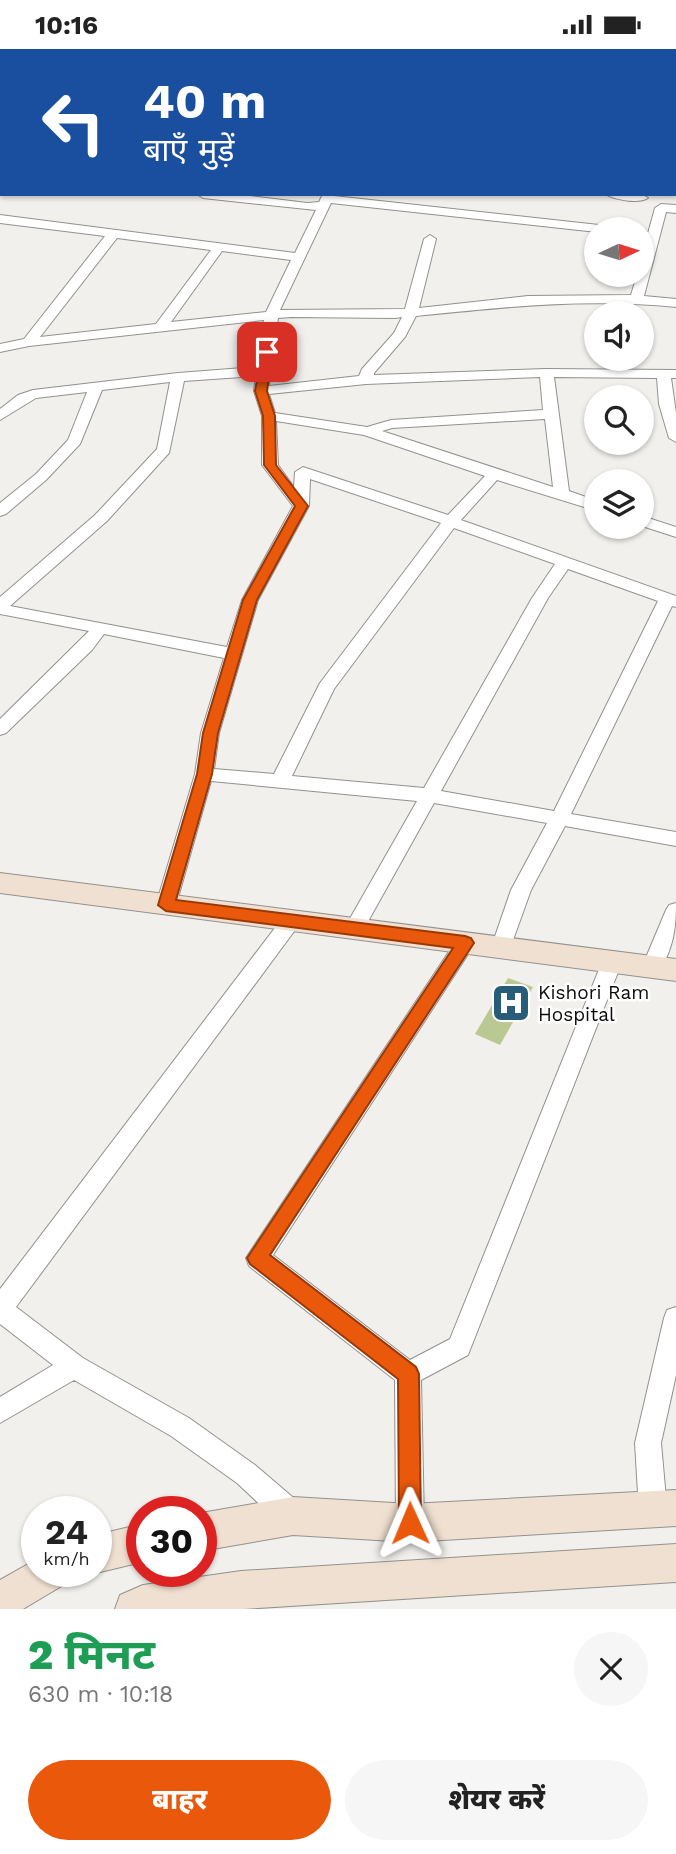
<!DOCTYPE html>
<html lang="hi">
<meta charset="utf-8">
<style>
:root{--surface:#fff;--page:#f6f6f6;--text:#222;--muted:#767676;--accent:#ea580c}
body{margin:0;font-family:"Work Sans","Noto Sans Devanagari",sans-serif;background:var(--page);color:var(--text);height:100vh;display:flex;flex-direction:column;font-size:26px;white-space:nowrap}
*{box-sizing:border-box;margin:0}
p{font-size:23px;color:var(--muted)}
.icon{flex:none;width:38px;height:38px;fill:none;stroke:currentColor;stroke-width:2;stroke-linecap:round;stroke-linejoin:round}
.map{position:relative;height:1560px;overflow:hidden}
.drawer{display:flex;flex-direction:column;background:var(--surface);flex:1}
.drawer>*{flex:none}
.banner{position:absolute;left:0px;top:0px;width:677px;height:147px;box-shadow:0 2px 5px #0004;background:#1a4fa0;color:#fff;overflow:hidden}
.needle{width:46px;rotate:86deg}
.tools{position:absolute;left:584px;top:168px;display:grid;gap:14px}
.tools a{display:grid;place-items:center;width:70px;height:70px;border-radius:50%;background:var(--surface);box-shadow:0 2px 5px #0004;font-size:35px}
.speed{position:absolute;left:21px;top:1447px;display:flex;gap:14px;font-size:35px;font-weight:700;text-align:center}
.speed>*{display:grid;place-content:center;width:91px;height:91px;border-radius:50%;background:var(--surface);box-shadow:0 2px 5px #0004;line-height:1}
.speed small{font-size:18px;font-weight:400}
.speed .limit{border:10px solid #d22;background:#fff;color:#111}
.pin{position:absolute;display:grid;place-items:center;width:60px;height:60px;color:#fff;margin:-30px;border-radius:14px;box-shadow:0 4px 10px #0006}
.me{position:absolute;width:77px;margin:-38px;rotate:359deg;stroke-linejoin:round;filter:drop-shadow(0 0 5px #0008)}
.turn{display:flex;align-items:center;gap:24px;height:147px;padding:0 28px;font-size:32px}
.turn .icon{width:91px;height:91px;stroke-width:2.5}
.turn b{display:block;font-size:49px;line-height:60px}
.round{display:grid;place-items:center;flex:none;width:74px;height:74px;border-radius:37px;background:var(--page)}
.headline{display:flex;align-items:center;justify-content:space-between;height:119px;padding:0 28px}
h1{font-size:42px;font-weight:800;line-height:52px;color:#1e9e55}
.button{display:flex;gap:14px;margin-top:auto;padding:14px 28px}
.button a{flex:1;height:80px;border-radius:42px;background:var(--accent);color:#fff;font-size:28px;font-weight:800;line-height:80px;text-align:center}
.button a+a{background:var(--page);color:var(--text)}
.status{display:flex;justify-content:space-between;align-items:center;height:49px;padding:0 35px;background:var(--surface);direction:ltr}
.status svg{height:19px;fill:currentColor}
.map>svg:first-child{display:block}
.building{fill:#bac893}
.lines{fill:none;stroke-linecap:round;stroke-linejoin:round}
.street-casing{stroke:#92918e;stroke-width:2}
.secondary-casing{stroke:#92918e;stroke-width:2}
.street{fill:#fff;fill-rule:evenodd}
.secondary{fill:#f0e0d1;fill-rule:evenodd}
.route{fill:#ea580c;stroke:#983908;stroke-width:2}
.labels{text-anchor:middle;stroke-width:5;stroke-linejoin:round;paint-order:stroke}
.poi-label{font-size:19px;fill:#0c0c0b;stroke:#fff;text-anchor:start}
</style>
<div class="status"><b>10:16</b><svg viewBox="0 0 49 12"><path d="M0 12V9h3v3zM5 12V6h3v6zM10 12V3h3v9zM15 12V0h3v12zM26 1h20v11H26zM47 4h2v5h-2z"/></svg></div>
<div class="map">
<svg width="676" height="1560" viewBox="0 0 676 1560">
<rect width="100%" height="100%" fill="#f1f0ed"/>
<path class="building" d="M 508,929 L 533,938 L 500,996 L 475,985 Z"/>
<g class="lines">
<defs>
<path id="street" d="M 104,0 L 115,0 L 103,2 Z
M 178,0 L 189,0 L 177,2 Z
M 256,0 L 268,0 L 255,2 Z
M 376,0 L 387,0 L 375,2 Z
M 0,2 L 2,2 L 2,8 L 0,8 Z
M 0,75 L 2,75 L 2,81 L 0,81 Z
M 0,119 L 2,119 L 2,125 L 0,125 Z
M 197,145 L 234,145 L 307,154 L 319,153 L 323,145 L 335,145 L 334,147 L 599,176 L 605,180 L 597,180 L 597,183 L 331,154 L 280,261 L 405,260 L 424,190 L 430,186 L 436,190 L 419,259 L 528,247 L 631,246 L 637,226 L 642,226 L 642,206 L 655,159 L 661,155 L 676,156 L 676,164 L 666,163 L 644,247 L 676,250 L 676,258 C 589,249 503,258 416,267 L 405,288 L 374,324 L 374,326 L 546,320 L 676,321 L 676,329 L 671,329 L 676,364 L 676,393 L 669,389 L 659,355 L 657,329 L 554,328 L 569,442 L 597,452 L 597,462 L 497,431 L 461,471 L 676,547 L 676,558 L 672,557 L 571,765 L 676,783 L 676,797 L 565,777 L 531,841 L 508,905 L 501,907 L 494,905 L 491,899 L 511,841 L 547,774 L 434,754 L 361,885 L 354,888 L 347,885 L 344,880 L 417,752 L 211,732 L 176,856 L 173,861 L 166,863 L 159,861 L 156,856 L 195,725 L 201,684 L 224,609 L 104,585 L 92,601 L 6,684 L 0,686 L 0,670 L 89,582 L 0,565 L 0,548 L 95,466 L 157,400 L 170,333 L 102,341 L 80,395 L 46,431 L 6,465 L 0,467 L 0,454 L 36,425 L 68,391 L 87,343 L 36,349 L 0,371 L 0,360 L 18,346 L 33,341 L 178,324 L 257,318 L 264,271 L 29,297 L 0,303 L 0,295 L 24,290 L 105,187 L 0,174 L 0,166 L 295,204 L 316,161 L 203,149 ZM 117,189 L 211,201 L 156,275 L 40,288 ZM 222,202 L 291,211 L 266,263 L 171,273 ZM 291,268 L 395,269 L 402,268 L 394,284 L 362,320 L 359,327 L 269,337 L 278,269 ZM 256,327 L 254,342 L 262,367 L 262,416 L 293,457 L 242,551 L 227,598 L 10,557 L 107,472 L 169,404 L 184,332 ZM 540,328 L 543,361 L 391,371 L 367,378 L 275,364 L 269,345 L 366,335 ZM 545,370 L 553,438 L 382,382 L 392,379 ZM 276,372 L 364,386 L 485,427 L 448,466 L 303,418 L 295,423 L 294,438 L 278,416 ZM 310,430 L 441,474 L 320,634 L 274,725 L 214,720 L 219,684 L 258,551 L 309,457 ZM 454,479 L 555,515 L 532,549 L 424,739 L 292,727 L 334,640 ZM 568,520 L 658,552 L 554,762 L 441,742 L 548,549 Z
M 605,145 L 641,145 L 648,149 C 639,155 615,151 605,145 Z
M 642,467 L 676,478 L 676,488 L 642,477 Z
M 676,854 C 676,882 673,898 659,924 L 652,926 L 645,924 L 642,918 L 666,861 L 669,856 Z
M 291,864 L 298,867 L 301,872 L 298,877 L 16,1258 L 83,1309 L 189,1369 L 255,1416 L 303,1457 L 307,1467 L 303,1477 L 293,1481 L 283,1477 L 237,1434 L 171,1387 L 74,1331 L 0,1374 L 0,1348 L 53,1316 L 0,1275 L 0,1240 L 284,867 Z
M 465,886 L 472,889 L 475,894 L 472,899 L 273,1206 L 410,1311 L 450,1290 L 602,913 L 605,907 L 612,905 L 619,907 L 622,913 L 468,1306 L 421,1331 L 424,1474 L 420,1484 L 410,1488 L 400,1484 L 396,1474 L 395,1331 L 249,1217 L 246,1209 L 458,889 Z
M 676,1258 L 676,1326 L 661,1394 L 667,1461 L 663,1471 L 653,1474 L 643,1471 L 639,1461 L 635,1394 L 664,1269 L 667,1261 Z"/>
<path id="secondary" d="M 0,41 L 2,41 L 2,49 L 0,49 Z
M 0,824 L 676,910 L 676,932 L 0,844 Z
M 676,1441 L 676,1477 L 410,1493 L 293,1486 L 201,1502 L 201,1464 L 293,1448 L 410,1455 Z
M 142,1475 L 142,1513 L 96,1524 L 93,1522 L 96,1522 L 96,1486 Z
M 676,1495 L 676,1533 L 243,1560 L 115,1560 L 120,1546 L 143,1536 L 241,1522 Z
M 37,1510 L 37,1522 L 71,1522 L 65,1535 L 23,1560 L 0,1560 L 0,1531 Z"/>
</defs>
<use href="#street" class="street-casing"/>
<use href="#secondary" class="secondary-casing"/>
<use href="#street" class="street"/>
<use href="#secondary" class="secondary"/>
</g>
<path class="route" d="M 267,300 L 273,303 L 267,342 L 275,367 L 276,416 L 308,457 L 257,551 L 218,684 L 212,725 L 176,851 L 465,887 L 471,889 L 474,894 L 270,1206 L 416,1318 L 419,1325 L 421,1474 L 418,1481 L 410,1485 L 402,1481 L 399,1474 L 398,1330 L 250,1215 L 247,1209 L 453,899 L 166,862 L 158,856 L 197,725 L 203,684 L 243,551 L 295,457 L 264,416 L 263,367 L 255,342 L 262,303 Z"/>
<defs>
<symbol id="hospital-square" viewBox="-11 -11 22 22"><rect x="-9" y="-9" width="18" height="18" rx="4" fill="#285d79" stroke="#fff"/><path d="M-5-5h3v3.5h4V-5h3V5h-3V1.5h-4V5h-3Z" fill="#fff"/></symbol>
</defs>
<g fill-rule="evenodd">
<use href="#hospital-square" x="489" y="932" width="44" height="44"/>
</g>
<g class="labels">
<g class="poi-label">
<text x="538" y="950">Kishori Ram<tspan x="538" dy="22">Hospital</tspan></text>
</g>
</g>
</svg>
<div class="tools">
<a><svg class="needle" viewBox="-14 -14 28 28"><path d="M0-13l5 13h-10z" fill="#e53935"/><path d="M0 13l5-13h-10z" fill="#767676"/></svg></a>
<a><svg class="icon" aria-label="sound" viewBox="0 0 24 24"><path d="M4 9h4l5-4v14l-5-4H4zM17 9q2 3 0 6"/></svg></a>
<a><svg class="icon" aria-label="search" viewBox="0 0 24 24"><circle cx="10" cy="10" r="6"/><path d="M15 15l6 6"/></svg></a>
<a><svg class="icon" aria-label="layers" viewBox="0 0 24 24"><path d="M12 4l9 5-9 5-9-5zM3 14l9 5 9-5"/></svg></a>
</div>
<div class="speed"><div>24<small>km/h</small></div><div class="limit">30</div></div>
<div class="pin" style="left:267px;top:303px;background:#d93025"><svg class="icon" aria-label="arrive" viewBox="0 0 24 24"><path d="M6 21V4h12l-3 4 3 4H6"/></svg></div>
<svg class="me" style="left:410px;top:1474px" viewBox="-20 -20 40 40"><path d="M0-17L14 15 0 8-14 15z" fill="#ea580c" stroke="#fff" stroke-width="4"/></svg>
<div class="banner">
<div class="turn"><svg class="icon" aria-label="left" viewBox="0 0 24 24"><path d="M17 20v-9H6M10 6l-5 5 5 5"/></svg><div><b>40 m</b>बाएँ मुड़ें</div></div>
</div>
</div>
<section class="drawer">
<div class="headline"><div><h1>2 मिनट</h1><p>630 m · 10:18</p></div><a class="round"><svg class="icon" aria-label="close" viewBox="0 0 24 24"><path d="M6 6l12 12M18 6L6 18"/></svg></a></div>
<div class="button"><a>बाहर</a><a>शेयर करें</a></div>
</section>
